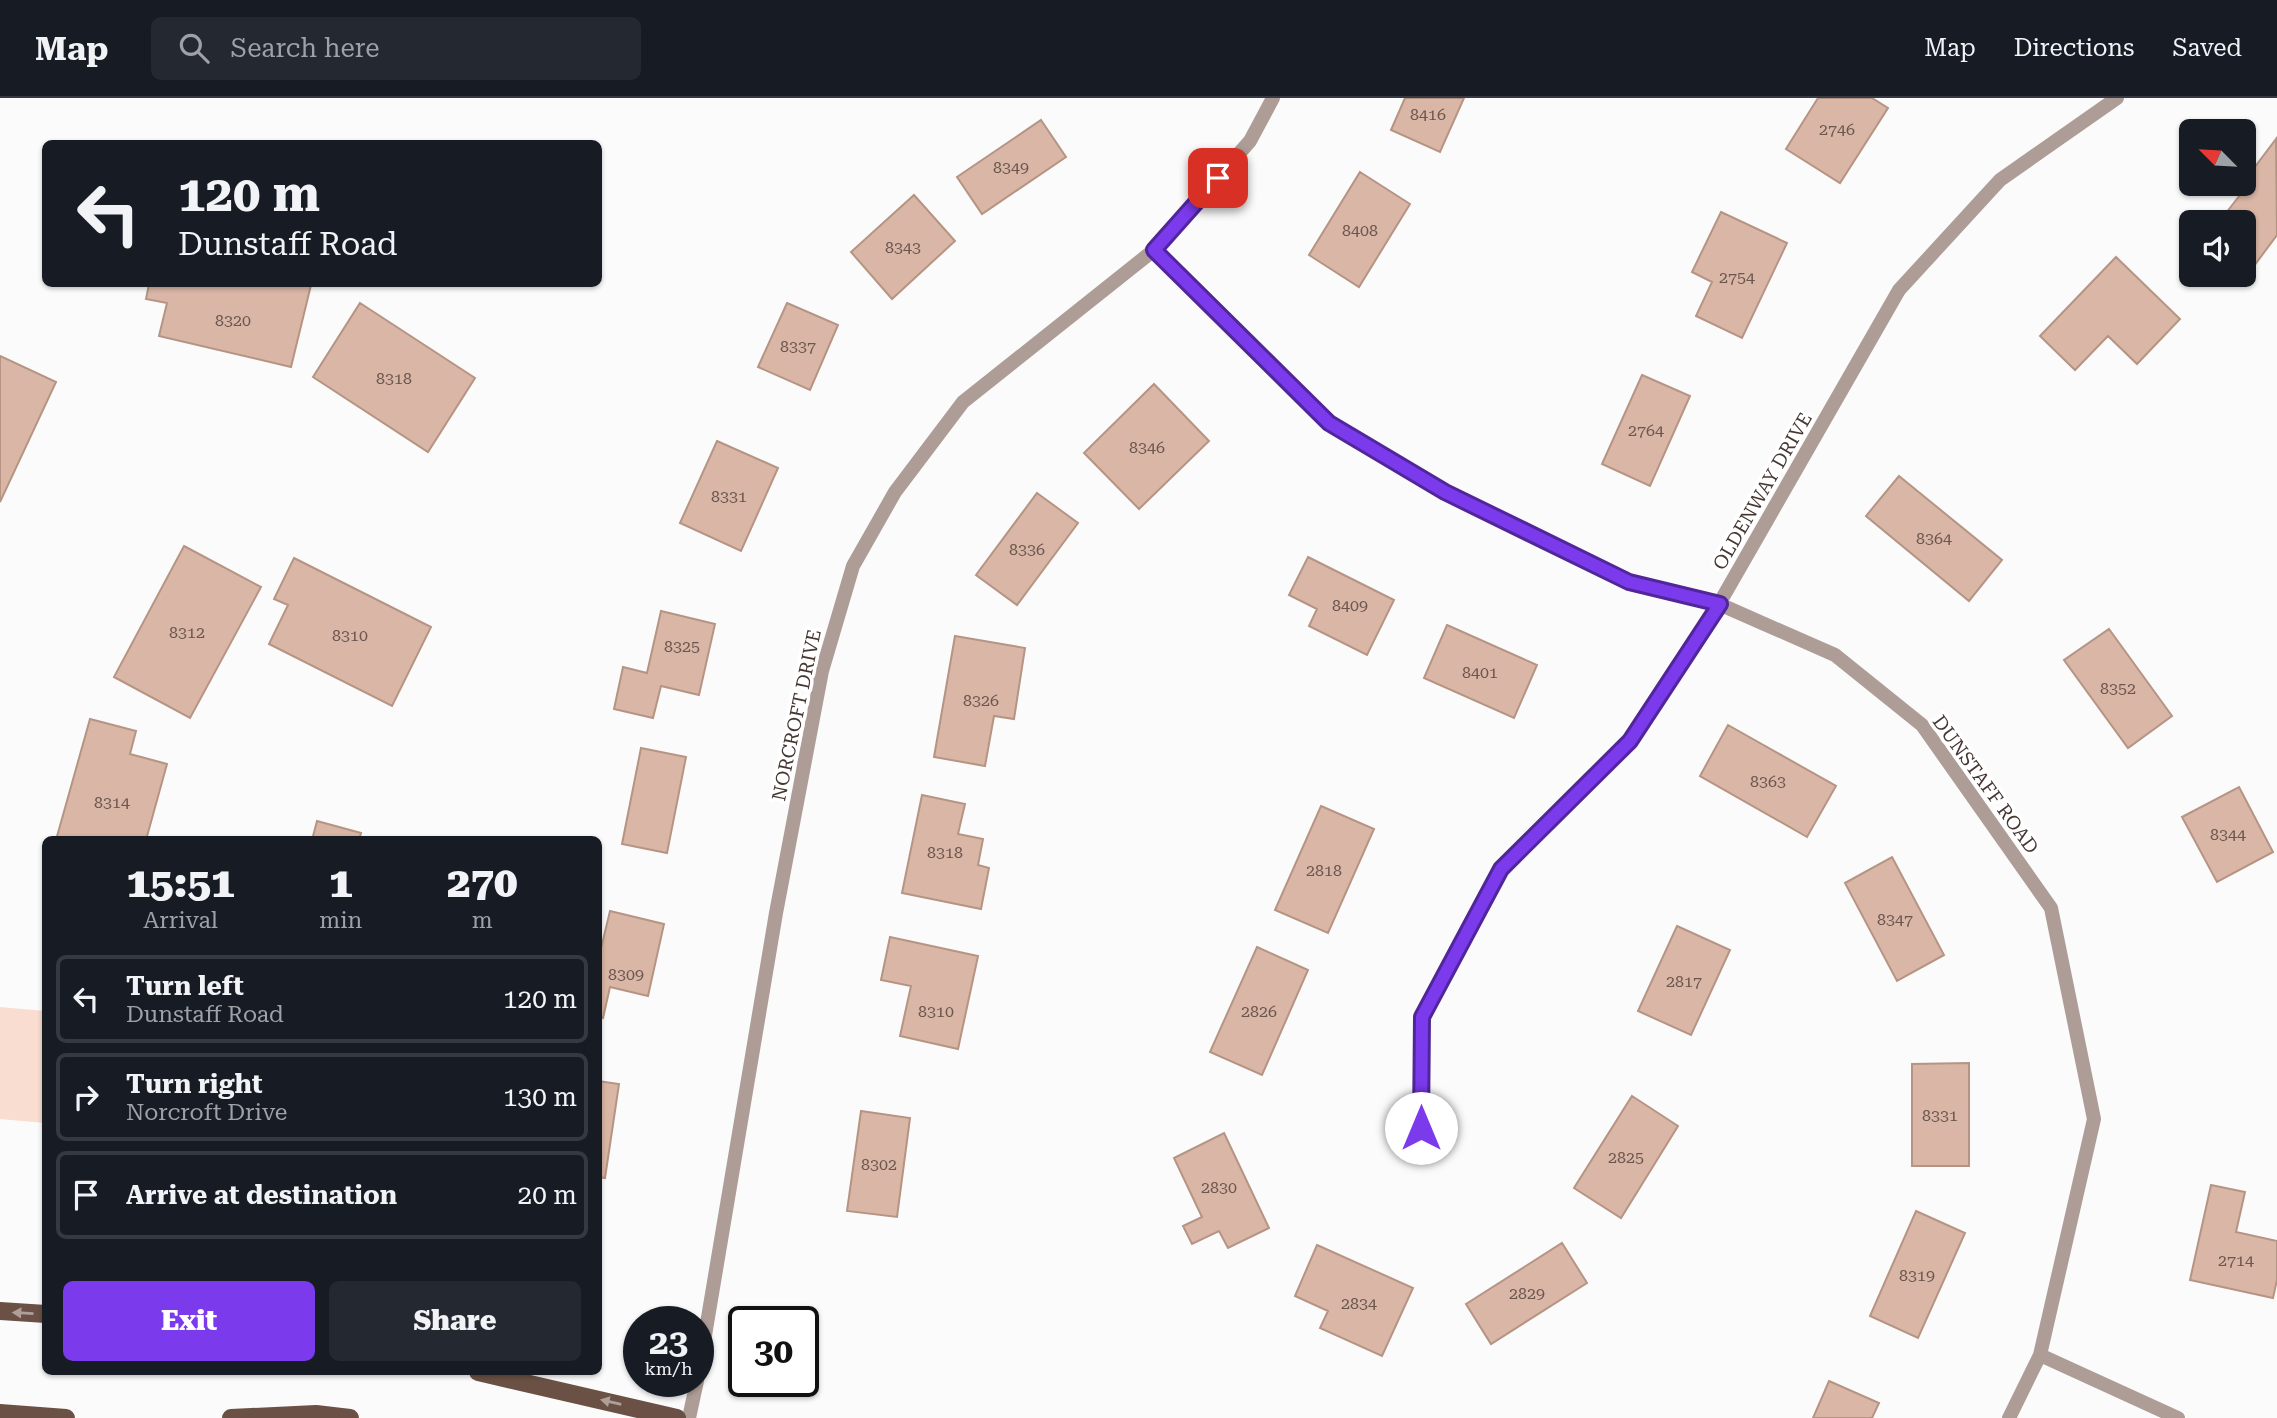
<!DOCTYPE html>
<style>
:root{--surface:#171b24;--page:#242831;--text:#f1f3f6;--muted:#9ea1a6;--line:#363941;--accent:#7c3aed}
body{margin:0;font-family:"Roboto Serif",serif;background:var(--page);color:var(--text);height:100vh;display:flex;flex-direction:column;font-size:26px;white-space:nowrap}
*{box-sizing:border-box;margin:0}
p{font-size:23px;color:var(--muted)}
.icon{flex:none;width:38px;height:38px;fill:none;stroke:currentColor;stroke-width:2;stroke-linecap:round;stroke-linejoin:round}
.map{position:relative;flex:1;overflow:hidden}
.panel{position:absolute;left:42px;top:738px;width:560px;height:539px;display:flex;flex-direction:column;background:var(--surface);border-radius:10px;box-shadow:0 2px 5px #0004}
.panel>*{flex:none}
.banner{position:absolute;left:42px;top:42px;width:560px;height:147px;border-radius:10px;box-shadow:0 2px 5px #0004;background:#171b24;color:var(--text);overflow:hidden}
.needle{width:46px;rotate:294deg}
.tools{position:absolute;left:2179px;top:21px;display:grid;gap:14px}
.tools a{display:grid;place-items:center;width:77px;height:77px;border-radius:10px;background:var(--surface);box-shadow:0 2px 5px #0004;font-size:35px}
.speed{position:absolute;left:623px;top:1208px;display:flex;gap:14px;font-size:35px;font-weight:700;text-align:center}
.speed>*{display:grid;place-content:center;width:91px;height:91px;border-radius:50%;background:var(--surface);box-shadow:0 2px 5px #0004;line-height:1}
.speed small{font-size:18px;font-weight:400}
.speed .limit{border:4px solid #111;border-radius:10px;background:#fff;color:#111}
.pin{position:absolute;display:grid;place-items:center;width:60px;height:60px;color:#fff;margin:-30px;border-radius:14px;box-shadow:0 4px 10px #0006}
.me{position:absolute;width:77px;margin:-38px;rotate:0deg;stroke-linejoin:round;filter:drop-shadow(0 0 5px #0008)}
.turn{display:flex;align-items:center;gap:24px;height:147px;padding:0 21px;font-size:32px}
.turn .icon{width:91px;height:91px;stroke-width:2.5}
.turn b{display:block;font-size:49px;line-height:60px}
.eta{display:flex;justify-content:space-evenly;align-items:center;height:119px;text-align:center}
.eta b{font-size:42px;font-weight:800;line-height:49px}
.primary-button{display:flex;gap:14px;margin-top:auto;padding:14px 21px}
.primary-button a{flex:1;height:80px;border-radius:10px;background:var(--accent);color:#fff;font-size:28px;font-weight:800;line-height:80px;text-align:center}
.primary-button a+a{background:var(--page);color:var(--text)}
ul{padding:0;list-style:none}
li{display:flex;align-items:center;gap:21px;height:88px;margin:0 14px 10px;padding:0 7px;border:4px solid var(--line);border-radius:10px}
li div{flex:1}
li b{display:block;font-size:26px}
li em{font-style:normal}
header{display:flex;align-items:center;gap:42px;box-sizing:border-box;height:98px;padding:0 35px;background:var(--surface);border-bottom:2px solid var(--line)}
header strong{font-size:33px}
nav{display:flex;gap:38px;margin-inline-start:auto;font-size:24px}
.search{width:490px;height:63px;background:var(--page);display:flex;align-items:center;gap:18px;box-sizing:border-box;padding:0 24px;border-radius:10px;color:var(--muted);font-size:26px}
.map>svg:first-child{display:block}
.green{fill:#f9ddd1}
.building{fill:#dab6a6;stroke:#b69484;stroke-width:2}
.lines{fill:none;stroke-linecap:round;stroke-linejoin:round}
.minor{stroke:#ad9d96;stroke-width:14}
.primary{stroke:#6b5145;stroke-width:18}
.oneway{fill:#ae9f99}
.route-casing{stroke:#51269a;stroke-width:18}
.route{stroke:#7c3aed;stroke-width:12}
.labels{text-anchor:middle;stroke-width:7;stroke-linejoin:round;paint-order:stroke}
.number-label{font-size:16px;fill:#6b574e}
.street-label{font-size:19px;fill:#463731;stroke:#fff}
</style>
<header>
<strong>Map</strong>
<div class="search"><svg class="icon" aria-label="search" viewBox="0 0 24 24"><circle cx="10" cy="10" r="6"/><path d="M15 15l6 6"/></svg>Search here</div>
<nav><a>Map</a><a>Directions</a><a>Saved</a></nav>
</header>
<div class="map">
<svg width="2277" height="1320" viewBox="0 0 2277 1320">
<rect width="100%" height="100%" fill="#fbfbfb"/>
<path class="green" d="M 0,909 L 45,913 L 45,1025 L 0,1021 Z"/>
<path class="building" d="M 1405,0 L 1464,0 L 1440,54 L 1391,32 Z
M 1818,0 L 1872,0 L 1888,10 L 1840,85 L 1786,51 Z
M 1041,22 L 1066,59 L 982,116 L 957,79 Z
M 2276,41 L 2277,137 L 2251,172 L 2244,166 L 2244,124 L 2219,124 L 2240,97 L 2236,94 Z
M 1360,74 L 1410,106 L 1359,189 L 1309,157 Z
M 914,97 L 955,143 L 892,201 L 851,154 Z
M 1721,114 L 1787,145 L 1742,240 L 1696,218 L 1712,184 L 1692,174 Z
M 2116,159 L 2180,221 L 2137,266 L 2108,238 L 2075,272 L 2040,238 Z
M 149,186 L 311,187 L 291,269 L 159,238 L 167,205 L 146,201 Z
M 360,205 L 475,280 L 428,354 L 313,279 Z
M 787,205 L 838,227 L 810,292 L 758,269 Z
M 0,258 L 56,284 L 0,404 Z
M 1642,277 L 1690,298 L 1650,388 L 1602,366 Z
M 1154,286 L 1209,343 L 1139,411 L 1084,355 Z
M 717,343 L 778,370 L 741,453 L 680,425 Z
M 1899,378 L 2002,462 L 1969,503 L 1866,418 Z
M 1037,395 L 1078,425 L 1017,507 L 976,477 Z
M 184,448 L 261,489 L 190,620 L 114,579 Z
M 1308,459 L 1394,502 L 1367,557 L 1309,528 L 1317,511 L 1289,497 Z
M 294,460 L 431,529 L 392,608 L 269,546 L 288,507 L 274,501 Z
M 661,513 L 715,526 L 699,597 L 661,588 L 653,620 L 614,611 L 623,569 L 647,575 Z
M 1447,527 L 1537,567 L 1514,620 L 1424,580 Z
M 2109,531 L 2172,618 L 2128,650 L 2064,562 Z
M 955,538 L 1025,550 L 1014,621 L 994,618 L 985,668 L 934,659 Z
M 90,621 L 136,633 L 130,656 L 167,666 L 146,742 L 56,742 Z
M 1728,627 L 1836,688 L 1807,739 L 1700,678 Z
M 641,650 L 686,659 L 667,755 L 622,746 Z
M 2239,689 L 2273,754 L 2217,784 L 2182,719 Z
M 922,697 L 965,706 L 958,736 L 983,741 L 978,767 L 989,770 L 981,811 L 902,795 Z
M 1321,708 L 1374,731 L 1328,835 L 1275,812 Z
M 317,723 L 361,735 L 359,742 L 312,742 Z
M 1892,759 L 1944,857 L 1897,883 L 1845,785 Z
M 610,813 L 664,826 L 648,898 L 610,889 L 603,920 L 598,919 L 598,863 Z
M 1677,828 L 1730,852 L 1691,937 L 1638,913 Z
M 890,839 L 978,858 L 958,951 L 900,938 L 911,888 L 881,882 Z
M 1257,849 L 1308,872 L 1262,977 L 1210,954 Z
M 1969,965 L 1969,1068 L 1912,1068 L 1912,966 Z
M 598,983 L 619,986 L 605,1080 L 598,1079 Z
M 1632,998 L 1678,1028 L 1621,1120 L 1574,1090 Z
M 861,1013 L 910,1020 L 897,1119 L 847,1113 Z
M 1224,1035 L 1269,1130 L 1228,1150 L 1219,1133 L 1192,1146 L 1183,1128 L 1202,1119 L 1174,1060 Z
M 2211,1087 L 2245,1094 L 2236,1134 L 2277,1143 L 2277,1182 L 2273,1200 L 2190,1182 Z
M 1916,1113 L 1965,1135 L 1918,1240 L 1870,1218 Z
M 1562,1145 L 1587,1185 L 1491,1246 L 1466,1206 Z
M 1317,1147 L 1413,1190 L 1382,1258 L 1320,1230 L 1328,1213 L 1295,1198 Z
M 1829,1283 L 1879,1305 L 1872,1320 L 1813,1320 Z"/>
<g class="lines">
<path class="minor" d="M 1154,152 L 1329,325 L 1445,394 L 1629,484 L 1719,506 L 1835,557 L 1922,627 L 2051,810 L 2094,1021 L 2040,1257 L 2009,1320
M 1421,1030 L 1422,919 L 1501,771 L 1630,643 L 1719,506 L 1899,192 L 2000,82 L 2117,0
M 2040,1257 L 2178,1320
M 698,1279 L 776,815 L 822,573 L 853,468 L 895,394 L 963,304 L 1154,152 L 1250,43 L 1273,0
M 689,1320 L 697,1283"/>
<path class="primary" d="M 0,1213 L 46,1216
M 478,1274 L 677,1320
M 0,1315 L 66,1320
M 231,1320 L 316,1316 L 350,1320"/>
</g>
<defs><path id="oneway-solid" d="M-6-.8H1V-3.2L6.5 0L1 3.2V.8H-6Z" transform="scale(1.75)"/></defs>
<g class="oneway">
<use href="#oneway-solid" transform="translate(23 1215) rotate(-177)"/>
<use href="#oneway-solid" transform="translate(611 1304) rotate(-167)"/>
</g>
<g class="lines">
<defs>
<path id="route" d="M 1218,80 L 1154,152 L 1329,325 L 1445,394 L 1629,484 L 1720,506 L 1630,643 L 1501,771 L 1422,919 L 1421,1030"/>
</defs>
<use href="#route" class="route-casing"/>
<use href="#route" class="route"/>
</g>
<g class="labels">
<g class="number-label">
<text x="1428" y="22">8416</text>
<text x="1837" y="37">2746</text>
<text x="1011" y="75">8349</text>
<text x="1360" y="138">8408</text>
<text x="903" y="155">8343</text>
<text x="1737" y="185">2754</text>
<text x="233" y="228">8320</text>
<text x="798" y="254">8337</text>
<text x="394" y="286">8318</text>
<text x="1646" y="338">2764</text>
<text x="1147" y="355">8346</text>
<text x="729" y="404">8331</text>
<text x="1934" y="446">8364</text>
<text x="1027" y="457">8336</text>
<text x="1350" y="513">8409</text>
<text x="187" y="540">8312</text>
<text x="350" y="543">8310</text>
<text x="682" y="554">8325</text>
<text x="1480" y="580">8401</text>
<text x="2118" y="596">8352</text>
<text x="981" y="608">8326</text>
<text x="1768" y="689">8363</text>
<text x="112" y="710">8314</text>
<text x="2228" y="742">8344</text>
<text x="945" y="760">8318</text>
<text x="1324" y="778">2818</text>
<text x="1895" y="827">8347</text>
<text x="626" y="882">8309</text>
<text x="1684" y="889">2817</text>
<text x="936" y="919">8310</text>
<text x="1259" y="919">2826</text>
<text x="1940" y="1023">8331</text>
<text x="1626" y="1065">2825</text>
<text x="879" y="1072">8302</text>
<text x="1219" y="1095">2830</text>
<text x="2236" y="1168">2714</text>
<text x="1917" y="1183">8319</text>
<text x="1527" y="1201">2829</text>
<text x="1359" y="1211">2834</text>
</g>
<g class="street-label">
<text transform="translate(1762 393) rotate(-60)" y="7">OLDENWAY DRIVE</text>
<text transform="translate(796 617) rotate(-78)" y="7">NORCROFT DRIVE</text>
<text transform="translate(1986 686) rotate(54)" y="7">DUNSTAFF ROAD</text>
</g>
</g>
</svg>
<div class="tools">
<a><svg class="needle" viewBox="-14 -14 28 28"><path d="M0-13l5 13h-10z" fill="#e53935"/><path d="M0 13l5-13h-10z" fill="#9ea1a6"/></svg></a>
<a><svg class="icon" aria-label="sound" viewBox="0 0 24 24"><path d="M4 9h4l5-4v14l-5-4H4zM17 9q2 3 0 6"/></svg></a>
</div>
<div class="speed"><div>23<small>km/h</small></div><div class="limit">30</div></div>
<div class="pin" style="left:1218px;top:80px;background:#d93025"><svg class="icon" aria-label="arrive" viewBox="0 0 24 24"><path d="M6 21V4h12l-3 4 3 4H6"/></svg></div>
<svg class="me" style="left:1421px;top:1030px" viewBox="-20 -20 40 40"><circle r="19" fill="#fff"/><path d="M0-13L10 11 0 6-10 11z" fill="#7c3aed"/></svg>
<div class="banner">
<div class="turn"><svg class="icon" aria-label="left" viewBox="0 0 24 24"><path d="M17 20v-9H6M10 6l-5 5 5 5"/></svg><div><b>120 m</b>Dunstaff Road</div></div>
</div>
<section class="panel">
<div class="eta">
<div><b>15:51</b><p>Arrival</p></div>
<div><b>1</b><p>min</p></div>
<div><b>270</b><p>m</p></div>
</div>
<ul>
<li><svg class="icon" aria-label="left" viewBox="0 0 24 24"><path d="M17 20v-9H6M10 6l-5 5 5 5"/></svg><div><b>Turn left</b><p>Dunstaff Road</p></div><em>120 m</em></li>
<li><svg class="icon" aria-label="right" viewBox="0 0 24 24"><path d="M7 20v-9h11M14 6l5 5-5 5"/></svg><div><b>Turn right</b><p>Norcroft Drive</p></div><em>130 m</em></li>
<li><svg class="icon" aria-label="arrive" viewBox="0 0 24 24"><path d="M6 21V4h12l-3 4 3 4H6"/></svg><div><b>Arrive at destination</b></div><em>20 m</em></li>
</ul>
<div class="primary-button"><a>Exit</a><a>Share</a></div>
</section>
</div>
